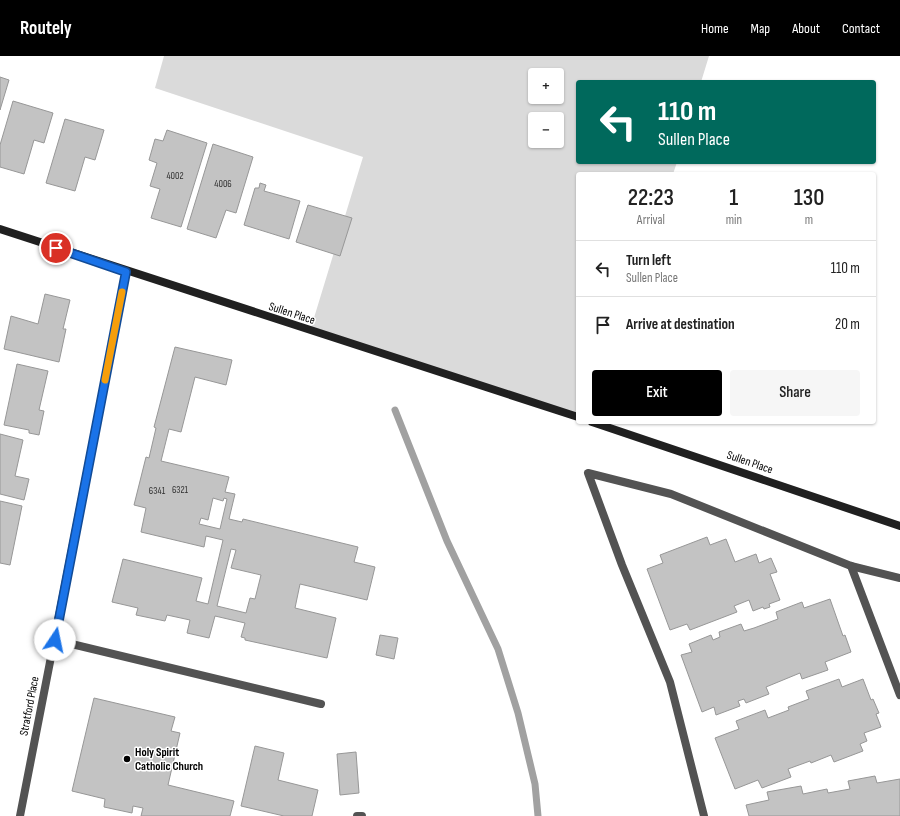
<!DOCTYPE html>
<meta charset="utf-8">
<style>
:root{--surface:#fff;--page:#f6f6f6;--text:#222;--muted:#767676;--line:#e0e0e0;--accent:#000}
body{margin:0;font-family:"Sofia Sans Condensed",sans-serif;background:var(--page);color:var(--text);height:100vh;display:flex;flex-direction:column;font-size:15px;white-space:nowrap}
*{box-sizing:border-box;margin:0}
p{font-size:13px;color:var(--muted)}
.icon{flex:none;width:22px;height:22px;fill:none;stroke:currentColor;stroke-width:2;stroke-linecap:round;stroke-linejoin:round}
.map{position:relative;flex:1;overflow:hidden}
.sheet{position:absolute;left:576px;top:116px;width:300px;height:252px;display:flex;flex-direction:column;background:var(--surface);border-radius:4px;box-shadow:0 1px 3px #0004}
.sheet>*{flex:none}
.hud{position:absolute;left:576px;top:24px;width:300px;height:84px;border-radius:4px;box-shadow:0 1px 3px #0004;background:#00695c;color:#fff;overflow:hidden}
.tools{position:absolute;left:528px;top:12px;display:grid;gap:8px}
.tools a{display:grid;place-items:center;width:36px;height:36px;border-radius:4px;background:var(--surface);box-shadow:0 1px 3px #0004;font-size:20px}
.pin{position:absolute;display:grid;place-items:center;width:34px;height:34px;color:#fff;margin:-17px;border:2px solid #fff;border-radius:50%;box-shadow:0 1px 4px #0007}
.me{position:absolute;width:44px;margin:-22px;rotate:11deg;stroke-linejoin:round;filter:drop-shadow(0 0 3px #0008)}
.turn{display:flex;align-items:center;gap:14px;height:84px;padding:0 16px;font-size:18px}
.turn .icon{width:52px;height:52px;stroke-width:2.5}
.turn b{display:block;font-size:28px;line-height:34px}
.eta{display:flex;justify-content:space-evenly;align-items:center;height:68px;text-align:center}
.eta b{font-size:24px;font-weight:600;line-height:28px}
.button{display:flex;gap:8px;margin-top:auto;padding:8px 16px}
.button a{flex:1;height:46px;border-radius:4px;background:var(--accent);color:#fff;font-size:16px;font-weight:600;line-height:46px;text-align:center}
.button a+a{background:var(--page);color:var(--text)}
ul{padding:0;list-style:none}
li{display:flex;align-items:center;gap:12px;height:56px;padding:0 16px;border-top:1px solid var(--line)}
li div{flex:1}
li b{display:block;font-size:15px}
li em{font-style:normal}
header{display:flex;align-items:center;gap:24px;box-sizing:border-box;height:56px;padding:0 20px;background:var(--accent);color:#fff}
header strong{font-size:19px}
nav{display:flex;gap:22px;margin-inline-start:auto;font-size:14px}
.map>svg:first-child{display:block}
.green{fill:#dadada;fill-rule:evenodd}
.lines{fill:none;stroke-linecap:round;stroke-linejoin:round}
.stream{stroke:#a1a1a1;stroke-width:7}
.building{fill:#c3c3c3;stroke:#979797;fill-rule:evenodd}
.lane{stroke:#535353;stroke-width:8}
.street{stroke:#535353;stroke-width:8}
.secondary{stroke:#202020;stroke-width:8}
.route-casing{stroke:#114b97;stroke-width:10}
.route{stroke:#1a73e8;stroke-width:7}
.slow{stroke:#f59e0b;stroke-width:7}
.poi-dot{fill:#000;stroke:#fff;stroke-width:1.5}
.labels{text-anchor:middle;stroke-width:3;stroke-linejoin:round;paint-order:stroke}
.number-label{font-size:10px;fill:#313131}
.street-label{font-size:12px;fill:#000;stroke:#fff}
.poi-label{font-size:12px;font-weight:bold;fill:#000;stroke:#fff;text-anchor:start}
</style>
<header>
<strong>Routely</strong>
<nav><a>Home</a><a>Map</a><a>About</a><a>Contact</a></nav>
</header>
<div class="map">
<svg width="900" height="760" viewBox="0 0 900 760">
<rect width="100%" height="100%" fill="#fff"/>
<path class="green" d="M 164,0 L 709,0 L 701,26 L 578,26 L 578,106 L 677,106 L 673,118 L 578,118 L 578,361 L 310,275 L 363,101 L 155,32 ZM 535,19 L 557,19 L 557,41 L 535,41 ZM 535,63 L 557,63 L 557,85 L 535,85 Z"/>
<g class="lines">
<path class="stream" d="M 395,354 L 447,485 L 498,593 L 518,657 L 535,728 L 538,760"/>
</g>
<path class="building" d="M 0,21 L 9,24 L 0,54 Z
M 13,45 L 53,57 L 44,87 L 34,84 L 24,118 L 0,111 L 0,89 Z
M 65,63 L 104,74 L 95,104 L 85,101 L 75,135 L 46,127 Z
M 167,74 L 207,87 L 181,171 L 151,162 L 160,133 L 150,130 L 157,107 L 149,104 L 155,83 L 163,85 Z
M 213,88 L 253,101 L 236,157 L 226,154 L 216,182 L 187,173 Z
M 260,127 L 266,129 L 264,135 L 300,145 L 289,183 L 244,169 L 255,132 L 259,132 Z
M 308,149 L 352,162 L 340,200 L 296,186 Z
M 45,238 L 70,244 L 63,273 L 66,273 L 59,306 L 4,293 L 11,260 L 38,268 Z
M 175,291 L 232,304 L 226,329 L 195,321 L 181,376 L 169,373 L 161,405 L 229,421 L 225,436 L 235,438 L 229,463 L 242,466 L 243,463 L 358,491 L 354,506 L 375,511 L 367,544 L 300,528 L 295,552 L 336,562 L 327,602 L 245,584 L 245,582 L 241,581 L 245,567 L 215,560 L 209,582 L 187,577 L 190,564 L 167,559 L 165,565 L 136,559 L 138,552 L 112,546 L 123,503 L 202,522 L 196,545 L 208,548 L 223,484 L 206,480 L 204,491 L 141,476 L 146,452 L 134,449 L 146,401 L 149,402 L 156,372 L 154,371 ZM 213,442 L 223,445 L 224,442 L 227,443 L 220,473 L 199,468 L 201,462 L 208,464 ZM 231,493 L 236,494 L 231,512 L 261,519 L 255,543 L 250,542 L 246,557 L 217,550 Z
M 17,308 L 48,315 L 39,354 L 44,355 L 39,379 L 29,377 L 29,374 L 4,369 Z
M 0,378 L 23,384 L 15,420 L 29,423 L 24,444 L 0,438 Z
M 0,445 L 22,450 L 10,509 L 0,507 Z
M 707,481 L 710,489 L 726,483 L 735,506 L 756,498 L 759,507 L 771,502 L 777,516 L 770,518 L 780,544 L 769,548 L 770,551 L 764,553 L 763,551 L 753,555 L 749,544 L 734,550 L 737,556 L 690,574 L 687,568 L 670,574 L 647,513 L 663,507 L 660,499 Z
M 830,543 L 843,580 L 845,579 L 851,596 L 825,606 L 828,614 L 802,623 L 800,617 L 766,631 L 769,638 L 746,647 L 744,643 L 738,645 L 740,650 L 716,659 L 714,651 L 702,656 L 681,599 L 692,596 L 689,588 L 711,579 L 713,584 L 720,581 L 719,576 L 741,568 L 744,575 L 754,572 L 778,563 L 776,556 L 802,546 L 804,552 Z
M 380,579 L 398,582 L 394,603 L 376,599 Z
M 839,623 L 842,631 L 863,623 L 871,644 L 873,643 L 879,657 L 876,658 L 881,671 L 864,677 L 867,685 L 860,688 L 863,695 L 834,706 L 831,699 L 811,707 L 810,705 L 788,713 L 791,721 L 762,732 L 758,724 L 735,733 L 715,682 L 739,673 L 736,665 L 765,654 L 768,662 L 789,654 L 788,651 L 809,643 L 806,635 Z
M 94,642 L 175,661 L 171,675 L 180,677 L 168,729 L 234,745 L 230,760 L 141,760 L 143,752 L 133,750 L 132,757 L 104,751 L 105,743 L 72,735 Z
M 255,690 L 284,697 L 278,724 L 318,734 L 312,760 L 284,760 L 241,750 Z
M 356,696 L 359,737 L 340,739 L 337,698 Z
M 875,720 L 877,727 L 900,723 L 900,760 L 749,760 L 746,749 L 769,744 L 767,736 L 801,730 L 803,738 L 827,733 L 828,737 L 850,733 L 848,725 Z"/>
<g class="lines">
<path class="lane" d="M 55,584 L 321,648
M 357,760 L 362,760
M 704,760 L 670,626 L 622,509 L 588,417 L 671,438 L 851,510 L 900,522"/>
<path class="street" d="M 851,510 L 900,639
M 20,760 L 126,216"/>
<path class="secondary" d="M 0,173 L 578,361
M 592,366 L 900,470"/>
</g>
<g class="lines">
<defs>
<path id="route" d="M 55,584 L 126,216 L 56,192"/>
</defs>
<use href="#route" class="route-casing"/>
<use href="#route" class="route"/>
<path class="slow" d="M 105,324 L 122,236"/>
</g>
<circle class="poi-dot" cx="127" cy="703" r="4"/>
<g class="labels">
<g class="number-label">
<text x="175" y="123">4002</text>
<text x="223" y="131">4006</text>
<text x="180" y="437">6321</text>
<text x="157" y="438">6341</text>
</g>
<g class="street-label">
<text transform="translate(292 257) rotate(18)" y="4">Sullen Place</text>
<text transform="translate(750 406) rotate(19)" y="4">Sullen Place</text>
<text transform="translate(29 650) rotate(-79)" y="4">Stratford Place</text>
</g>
<g class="poi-label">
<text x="135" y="700">Holy Spirit<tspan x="135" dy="14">Catholic Church</tspan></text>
</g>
</g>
</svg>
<div class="tools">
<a>+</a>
<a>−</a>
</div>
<div class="pin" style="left:56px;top:192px;background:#d93025"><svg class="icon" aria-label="arrive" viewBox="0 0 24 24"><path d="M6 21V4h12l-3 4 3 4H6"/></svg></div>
<svg class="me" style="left:55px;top:584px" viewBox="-20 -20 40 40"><circle r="19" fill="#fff"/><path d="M0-13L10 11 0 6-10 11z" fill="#1a73e8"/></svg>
<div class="hud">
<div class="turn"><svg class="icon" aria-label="left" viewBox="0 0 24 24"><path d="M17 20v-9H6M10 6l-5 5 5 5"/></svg><div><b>110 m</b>Sullen Place</div></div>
</div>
<section class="sheet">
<div class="eta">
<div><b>22:23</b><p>Arrival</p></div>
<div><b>1</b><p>min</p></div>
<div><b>130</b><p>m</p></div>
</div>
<ul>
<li><svg class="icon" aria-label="left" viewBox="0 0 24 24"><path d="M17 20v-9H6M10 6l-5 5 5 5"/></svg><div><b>Turn left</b><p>Sullen Place</p></div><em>110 m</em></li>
<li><svg class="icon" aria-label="arrive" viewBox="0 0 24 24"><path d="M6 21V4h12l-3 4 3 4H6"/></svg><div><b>Arrive at destination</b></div><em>20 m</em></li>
</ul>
<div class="button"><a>Exit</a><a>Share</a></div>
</section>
</div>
